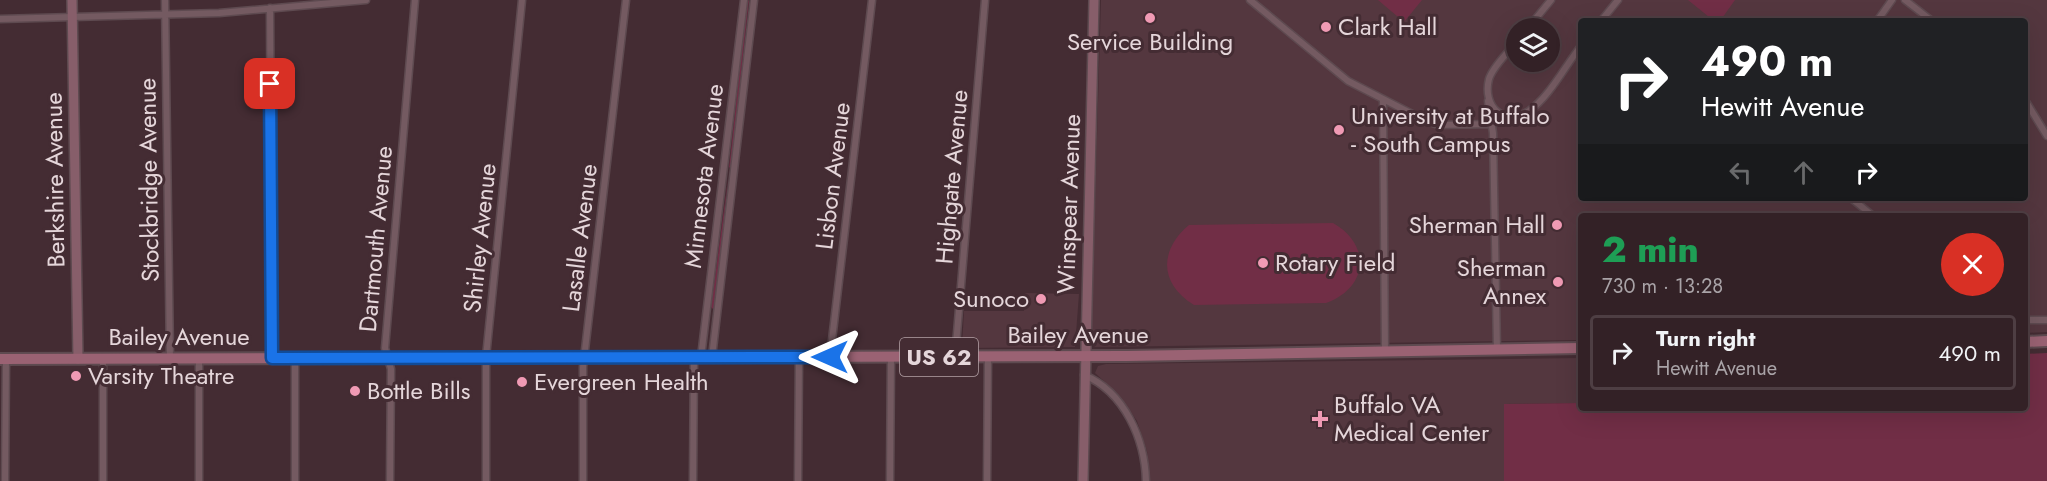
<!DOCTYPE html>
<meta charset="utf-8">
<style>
:root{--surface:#332126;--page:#3b292e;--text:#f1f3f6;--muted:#a9a3a7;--line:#4e3e43}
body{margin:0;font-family:Jost,sans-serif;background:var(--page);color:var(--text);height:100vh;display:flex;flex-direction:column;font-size:22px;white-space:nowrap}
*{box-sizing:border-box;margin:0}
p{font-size:20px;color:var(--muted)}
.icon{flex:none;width:33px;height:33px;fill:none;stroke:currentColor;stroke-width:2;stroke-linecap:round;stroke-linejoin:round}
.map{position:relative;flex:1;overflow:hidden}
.sheet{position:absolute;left:1578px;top:213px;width:450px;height:198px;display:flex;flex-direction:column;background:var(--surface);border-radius:6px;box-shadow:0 6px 24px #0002,0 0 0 2px var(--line)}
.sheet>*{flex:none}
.banner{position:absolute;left:1578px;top:18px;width:450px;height:183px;border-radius:6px;box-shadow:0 6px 24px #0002,0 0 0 2px var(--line);background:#202124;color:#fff;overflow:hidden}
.buttons{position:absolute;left:1506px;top:18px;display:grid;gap:12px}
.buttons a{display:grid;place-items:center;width:54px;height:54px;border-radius:50%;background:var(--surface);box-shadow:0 6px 24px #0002,0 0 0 2px var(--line);font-size:30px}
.pin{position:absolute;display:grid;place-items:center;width:51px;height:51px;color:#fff;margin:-26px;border-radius:12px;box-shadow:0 3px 9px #0006}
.me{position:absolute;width:66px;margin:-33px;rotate:270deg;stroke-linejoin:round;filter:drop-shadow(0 0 4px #0008)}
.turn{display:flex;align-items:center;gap:21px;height:126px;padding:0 24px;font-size:27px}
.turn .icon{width:78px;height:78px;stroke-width:2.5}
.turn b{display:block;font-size:42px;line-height:51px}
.lanes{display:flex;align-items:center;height:57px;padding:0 24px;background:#0003;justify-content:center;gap:30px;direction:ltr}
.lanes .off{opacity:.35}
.round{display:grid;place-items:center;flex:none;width:63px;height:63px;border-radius:32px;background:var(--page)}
.overview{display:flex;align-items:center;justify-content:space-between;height:102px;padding:0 24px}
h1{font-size:36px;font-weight:800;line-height:45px;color:#1e9e55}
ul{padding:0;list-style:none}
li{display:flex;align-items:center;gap:18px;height:75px;margin:0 12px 9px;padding:0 12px;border:3px solid var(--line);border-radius:6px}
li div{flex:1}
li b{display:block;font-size:22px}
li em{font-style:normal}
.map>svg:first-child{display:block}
.built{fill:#54373f;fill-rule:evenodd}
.green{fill:#712e46}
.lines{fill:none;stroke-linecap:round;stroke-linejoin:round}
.street-casing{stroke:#5e4a50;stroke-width:9}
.secondary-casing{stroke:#5e4a50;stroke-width:12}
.primary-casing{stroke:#5e4a50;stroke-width:14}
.street{stroke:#745a61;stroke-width:6}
.secondary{stroke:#875e6a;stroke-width:9}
.primary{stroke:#9a6273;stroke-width:10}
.route-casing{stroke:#114b97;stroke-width:15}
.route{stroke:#1a73e8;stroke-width:10}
.poi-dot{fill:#f09ab4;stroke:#442c33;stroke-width:2}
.labels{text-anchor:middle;stroke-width:6;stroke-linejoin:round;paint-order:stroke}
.shield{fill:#442c33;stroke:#b5a3a8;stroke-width:1.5}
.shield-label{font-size:22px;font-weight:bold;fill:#e5d6da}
.poi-label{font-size:24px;fill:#e5d6da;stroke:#442c33;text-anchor:start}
.street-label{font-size:24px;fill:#e5d6da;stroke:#442c33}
</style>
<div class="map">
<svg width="2047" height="481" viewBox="0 0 2047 481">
<rect width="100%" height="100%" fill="#442c33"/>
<path class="built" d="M 1101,0 L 2047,0 L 2047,332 L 2025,333 L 2025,216 L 1581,216 L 1581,340 L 1095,347 L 1091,343 ZM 1581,21 L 2025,21 L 2025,198 L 1581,198 ZM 1516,28 L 1550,28 L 1550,62 L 1516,62 Z
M 1025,293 L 1079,294 L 1075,347 L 967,348 L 962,346 L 964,311 L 1024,311 Z
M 1581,358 L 1581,403 L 1504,404 L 1504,481 L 1150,481 L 1147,451 L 1137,421 L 1118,394 L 1095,373 L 1098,366 L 1106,364 Z"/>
<path class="green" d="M 749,0 L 731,166 L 729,168 L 747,2 Z
M 1378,0 L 1422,0 L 1404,22 Z
M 1688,0 L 1735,0 L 1720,21 L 1714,21 Z
M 728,179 L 715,308 L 713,309 L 711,307 Z
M 1333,223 C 1372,245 1368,288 1326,303 L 1194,305 C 1159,284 1159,250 1189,225 Z
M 2047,353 L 2047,481 L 1504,481 L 1504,404 L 1581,403 L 1581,408 L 2025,408 L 2025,354 Z"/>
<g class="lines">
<defs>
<path id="street" d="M 165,0 L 170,358
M 1250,0 L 1348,81 L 1422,119 L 1438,125 L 1492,124 L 1517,116
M 1905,0 L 1932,21
M 270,8 L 272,358
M 0,19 L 219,13 L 366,0
M 1601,21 L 1618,0
M 1877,21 L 1892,0
M 1528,28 L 1551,0
M 1516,42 C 1508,53 1493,66 1489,79 C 1482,106 1504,128 1529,111 C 1550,96 1565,66 1581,46
M 1383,100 L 1385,352
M 2025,100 L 2047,136
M 1488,101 L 1493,133 L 1497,350
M 1851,198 L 1873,216
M 2025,320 L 2047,320
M 701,357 L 744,0
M 712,357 L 754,0
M 830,357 L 872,0
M 955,357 L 985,0
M 295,358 L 295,481
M 1084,375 C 1125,392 1145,440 1146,481
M 5,481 L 6,359
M 103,481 L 103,358
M 199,481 L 199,358
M 390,481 L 391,369 L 385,348 L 415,0
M 486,481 L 486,357 L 522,0
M 583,481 L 583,367 L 626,0
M 693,481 L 694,357
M 798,481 L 799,357
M 890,481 L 891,357
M 987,481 L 988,356"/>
<path id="secondary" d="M 72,0 L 78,359
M 1083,481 L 1094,0"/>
<path id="primary" d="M 2025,342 L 2047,341
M 0,359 L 1127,356 L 1581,348"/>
</defs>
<use href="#street" class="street-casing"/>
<use href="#secondary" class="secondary-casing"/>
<use href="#primary" class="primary-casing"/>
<use href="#street" class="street"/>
<use href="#secondary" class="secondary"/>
<use href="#primary" class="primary"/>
</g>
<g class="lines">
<defs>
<path id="route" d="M 270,84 L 272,358 L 830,357"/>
</defs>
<use href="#route" class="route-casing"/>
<use href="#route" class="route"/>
</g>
<g class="poi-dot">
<circle cx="1150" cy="18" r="6"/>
<circle cx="1326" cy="27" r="6"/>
<circle cx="1339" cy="130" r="6"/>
<circle cx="1557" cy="225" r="6"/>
<circle cx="1263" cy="263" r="6"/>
<circle cx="1558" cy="282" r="6"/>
<circle cx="1041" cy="299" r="6"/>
<circle cx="76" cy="376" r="6"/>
<circle cx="522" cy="382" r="6"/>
<circle cx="355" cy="391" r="6"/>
<path d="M1317 410h6v6h6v6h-6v6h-6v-6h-6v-6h6z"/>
</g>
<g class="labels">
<rect class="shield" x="900" y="338" width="78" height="38" rx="4.5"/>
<g class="shield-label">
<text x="939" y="365">US 62</text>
</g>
<g class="poi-label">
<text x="1338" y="35">Clark Hall</text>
<text x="1150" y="50" text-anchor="middle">Service Building</text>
<text x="1351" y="124">University at Buffalo<tspan x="1351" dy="28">- South Campus</tspan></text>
<text x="1545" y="233" text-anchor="end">Sherman Hall</text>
<text x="1275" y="271">Rotary Field</text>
<text x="1546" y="276" text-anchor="end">Sherman<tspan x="1546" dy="28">Annex</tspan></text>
<text x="1029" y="307" text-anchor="end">Sunoco</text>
<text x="88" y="384">Varsity Theatre</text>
<text x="534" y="390">Evergreen Health</text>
<text x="367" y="399">Bottle Bills</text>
<text x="1334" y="413">Buffalo VA<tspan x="1334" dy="28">Medical Center</tspan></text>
</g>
<g class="street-label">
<text transform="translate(704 176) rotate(-83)" y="8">Minnesota Avenue</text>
<text transform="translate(833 176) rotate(-83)" y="8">Lisbon Avenue</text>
<text transform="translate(952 177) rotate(-85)" y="8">Highgate Avenue</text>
<text transform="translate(55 180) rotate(-91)" y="8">Berkshire Avenue</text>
<text transform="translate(149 180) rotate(-91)" y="8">Stockbridge Avenue</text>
<text transform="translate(1069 204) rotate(-88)" y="8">Winspear Avenue</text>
<text transform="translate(480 238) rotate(-84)" y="8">Shirley Avenue</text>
<text transform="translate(580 238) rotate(-83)" y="8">Lasalle Avenue</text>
<text transform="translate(376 239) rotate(-85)" y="8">Dartmouth Avenue</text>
<text x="1078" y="343">Bailey Avenue</text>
<text x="179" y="345">Bailey Avenue</text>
</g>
</g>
</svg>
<div class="buttons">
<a><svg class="icon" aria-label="layers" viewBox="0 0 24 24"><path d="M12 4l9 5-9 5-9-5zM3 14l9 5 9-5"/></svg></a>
</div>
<div class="pin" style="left:270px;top:84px;background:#d93025"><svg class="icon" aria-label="arrive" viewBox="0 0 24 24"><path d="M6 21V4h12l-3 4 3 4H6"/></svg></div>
<svg class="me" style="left:830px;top:357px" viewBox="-20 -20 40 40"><path d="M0-17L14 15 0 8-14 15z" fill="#1a73e8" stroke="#fff" stroke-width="4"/></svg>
<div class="banner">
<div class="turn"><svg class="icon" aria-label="right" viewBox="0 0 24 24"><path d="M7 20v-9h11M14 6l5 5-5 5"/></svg><div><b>490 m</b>Hewitt Avenue</div></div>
<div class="lanes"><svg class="icon off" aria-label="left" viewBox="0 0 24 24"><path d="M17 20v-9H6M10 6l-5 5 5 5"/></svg><svg class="icon off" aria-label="ahead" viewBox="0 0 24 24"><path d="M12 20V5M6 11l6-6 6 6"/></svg><svg class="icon" aria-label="right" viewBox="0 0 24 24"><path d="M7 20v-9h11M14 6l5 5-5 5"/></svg></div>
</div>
<section class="sheet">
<div class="overview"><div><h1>2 min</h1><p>730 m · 13:28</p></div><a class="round" style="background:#d93025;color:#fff"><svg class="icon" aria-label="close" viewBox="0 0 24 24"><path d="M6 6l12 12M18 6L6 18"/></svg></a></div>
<ul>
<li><svg class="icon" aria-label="right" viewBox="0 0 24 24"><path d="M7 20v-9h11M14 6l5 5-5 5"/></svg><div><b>Turn right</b><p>Hewitt Avenue</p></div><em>490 m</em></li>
</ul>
</section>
</div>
